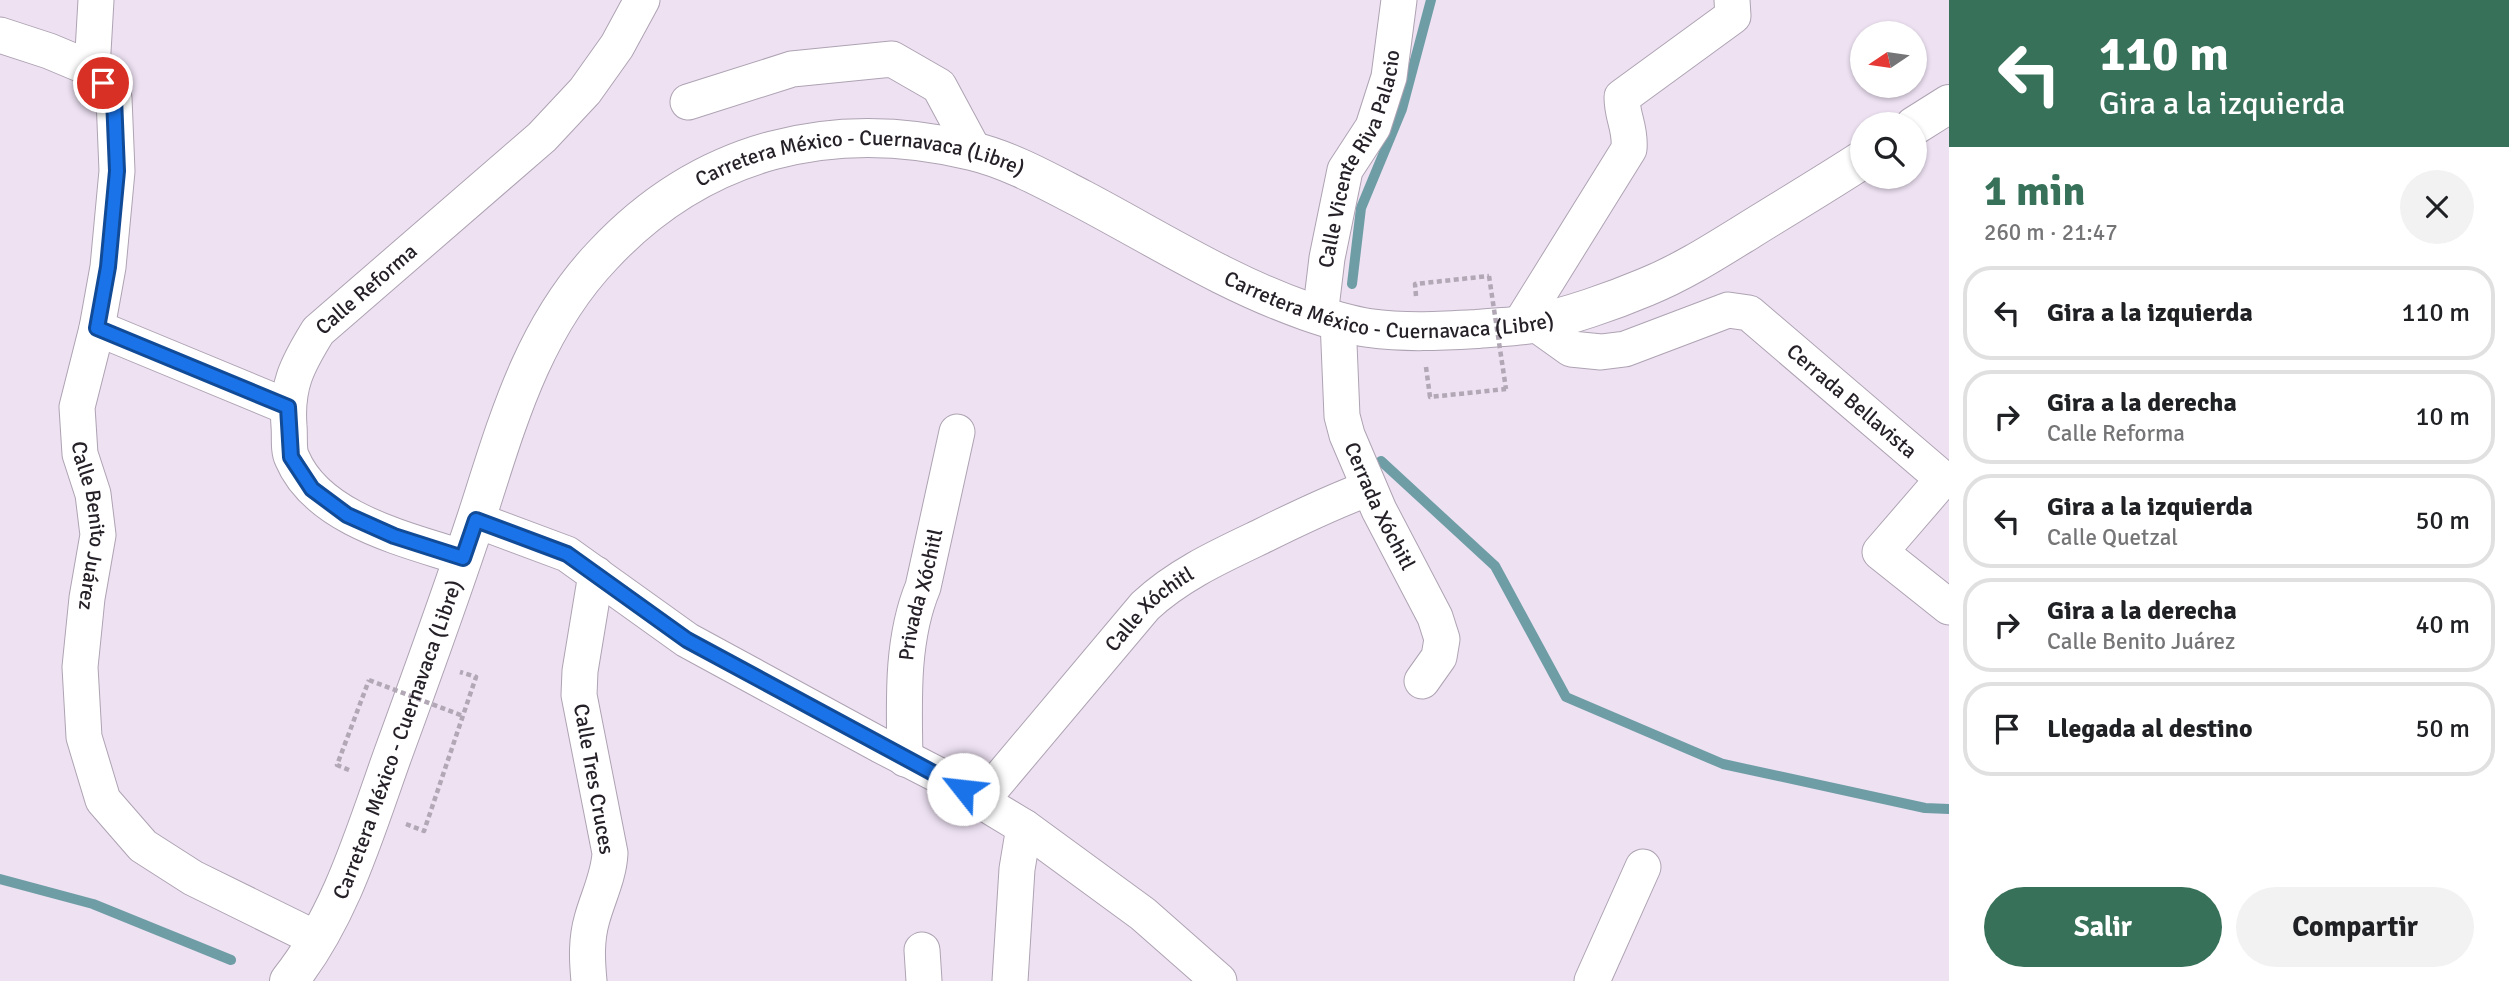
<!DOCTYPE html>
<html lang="es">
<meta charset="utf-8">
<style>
:root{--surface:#fff;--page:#f2f2f2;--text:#202124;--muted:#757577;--line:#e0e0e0;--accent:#387159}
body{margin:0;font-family:Signika,sans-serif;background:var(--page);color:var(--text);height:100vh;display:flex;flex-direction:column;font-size:26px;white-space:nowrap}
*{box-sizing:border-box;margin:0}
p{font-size:23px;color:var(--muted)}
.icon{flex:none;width:38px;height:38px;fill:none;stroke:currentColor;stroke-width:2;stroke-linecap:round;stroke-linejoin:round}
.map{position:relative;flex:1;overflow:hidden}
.panel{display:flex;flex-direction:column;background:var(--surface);width:560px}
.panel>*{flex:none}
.guide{background:#387159;color:#fff;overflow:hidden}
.needle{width:46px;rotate:257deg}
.tools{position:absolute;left:1850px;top:21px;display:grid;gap:14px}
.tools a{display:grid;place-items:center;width:77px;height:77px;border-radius:50%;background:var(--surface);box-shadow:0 2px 5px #0004;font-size:35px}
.pin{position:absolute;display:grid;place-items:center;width:60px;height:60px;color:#fff;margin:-30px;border:4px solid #fff;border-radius:50%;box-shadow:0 2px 7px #0007}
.me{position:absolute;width:77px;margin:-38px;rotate:299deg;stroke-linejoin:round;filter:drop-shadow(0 0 5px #0008)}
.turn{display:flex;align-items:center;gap:24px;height:147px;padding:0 35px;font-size:32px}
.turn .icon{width:91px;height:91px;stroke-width:2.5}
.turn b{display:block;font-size:49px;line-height:60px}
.round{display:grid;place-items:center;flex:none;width:74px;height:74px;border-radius:37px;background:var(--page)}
.head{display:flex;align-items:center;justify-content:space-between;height:119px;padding:0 35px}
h1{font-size:42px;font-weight:800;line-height:52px;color:var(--accent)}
.button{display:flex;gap:14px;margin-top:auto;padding:14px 35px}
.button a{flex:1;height:80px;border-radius:42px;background:var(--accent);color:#fff;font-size:28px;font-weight:800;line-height:80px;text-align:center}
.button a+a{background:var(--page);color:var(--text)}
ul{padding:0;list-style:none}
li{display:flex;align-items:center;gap:21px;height:94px;margin:0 14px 10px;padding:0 21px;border:4px solid var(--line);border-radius:28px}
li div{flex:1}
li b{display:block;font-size:26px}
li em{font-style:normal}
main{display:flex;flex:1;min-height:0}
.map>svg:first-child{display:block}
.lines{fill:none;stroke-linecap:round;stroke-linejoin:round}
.stream{stroke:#6f9da6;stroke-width:10}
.minor-casing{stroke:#aea3b3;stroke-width:37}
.major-casing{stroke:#aea3b3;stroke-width:40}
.path{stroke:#b1a7b5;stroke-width:4.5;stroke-dasharray:5 3.5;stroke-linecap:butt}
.minor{stroke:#fff;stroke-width:35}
.major{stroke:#fff;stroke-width:38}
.path-bridge{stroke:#b1a7b5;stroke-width:4.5;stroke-dasharray:5 3.5;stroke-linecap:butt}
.route-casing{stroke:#114b97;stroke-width:18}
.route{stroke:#1a73e8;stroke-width:12}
.labels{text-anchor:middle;stroke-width:7;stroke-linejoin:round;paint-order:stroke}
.street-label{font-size:21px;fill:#262128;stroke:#fff}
</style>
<main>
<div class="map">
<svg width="1949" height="981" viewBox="0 0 1949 981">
<rect width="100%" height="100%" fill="#ede1f2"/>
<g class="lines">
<path class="stream" d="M 1352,284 L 1361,208 L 1402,109 L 1431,0
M 1381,461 L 1495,566 L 1566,697 L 1723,764 L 1925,808 L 1949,809
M 0,879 L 93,904 L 231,960"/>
<defs>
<g id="minor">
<path id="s1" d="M 96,0 L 92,69 L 114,98 L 117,171 L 108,267 L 97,328 L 77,407 L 80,454 L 93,494 L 98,535 L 87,598 L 80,667 L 84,737 L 103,800 L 143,846 L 193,878 L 317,939"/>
<path d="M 0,35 L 49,51 L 92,69"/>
<path d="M 688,102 L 792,69 L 892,59 L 939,86 L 974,151"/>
<path id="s2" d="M 1320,316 L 1327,258 L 1345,170 L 1373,127 L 1389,77 L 1399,0"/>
<path id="s3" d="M 1338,320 L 1342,416 L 1347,435 L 1379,510 L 1435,617 L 1442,639 L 1439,657 L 1422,681"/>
<path id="s4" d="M 1536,324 L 1571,349 L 1601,352 L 1625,349 L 1728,310 L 1749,313 L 1943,479 L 1880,552 L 1949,607"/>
<path d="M 1519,326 L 1629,149 C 1631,128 1622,118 1622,97 L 1733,16 L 1732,0"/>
<path d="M 97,328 L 288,407"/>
<path d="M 476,520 L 567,554 L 687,640 L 880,745 L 944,778 L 981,801 L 1024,827 L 1143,914 L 1219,981"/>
<path id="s5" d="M 463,558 C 406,539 318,520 292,458 C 288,450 290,436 289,426 C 286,386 297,365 318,331 L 542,137 L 585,91 L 617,46 L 642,0"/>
<path id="s6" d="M 905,759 C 904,702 901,640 923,587 L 957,432"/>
<path id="s7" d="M 981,801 L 1145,606 C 1178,575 1220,556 1260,537 C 1296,519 1332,502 1369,488"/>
<path d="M 922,950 L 924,981"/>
<path d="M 589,981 C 587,960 586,940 592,919 C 598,897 609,876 610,853 L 579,695 L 580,671 L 596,574"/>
<path d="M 1010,981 L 1017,869 L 1024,827"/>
<path d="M 1592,981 L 1643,867"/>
</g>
<g id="major">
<path d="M 1914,126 L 1949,104"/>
<path id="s8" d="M 289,981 C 341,916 365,832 393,754 C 423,672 453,590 480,507 C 509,416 535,326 603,255 C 702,149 832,117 972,151 C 1010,160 1047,181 1082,199 C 1156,238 1226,283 1306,311 C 1326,318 1348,325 1369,328 C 1405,333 1441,331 1477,329 C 1495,327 1514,327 1532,324 C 1567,317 1613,301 1646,287 C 1683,272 1717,250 1751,229 C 1788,206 1825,184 1862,160"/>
</g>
</defs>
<use href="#minor" class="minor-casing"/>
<use href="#major" class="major-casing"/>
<path class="path" d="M 1416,296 L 1415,284 L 1489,276
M 1426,367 L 1430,397 L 1506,389
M 349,770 L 337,765 L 369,680
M 406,824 L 424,831 L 476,677 L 460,672"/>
<use href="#minor" class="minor"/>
<use href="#major" class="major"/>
<path class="path-bridge" d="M 1489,276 L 1506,389
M 369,680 L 463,716"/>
</g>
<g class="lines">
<defs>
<path id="route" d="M 103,83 L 114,98 L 117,171 L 108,267 L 97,328 L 288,407 L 291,457 L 312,489 L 347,515 L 394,536 L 463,558 L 476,520 L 567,554 L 687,640 L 963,789"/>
</defs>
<use href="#route" class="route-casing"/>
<use href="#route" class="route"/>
</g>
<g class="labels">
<g class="street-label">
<text dy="7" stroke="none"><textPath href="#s2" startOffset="164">Calle Vicente Riva Palacio</textPath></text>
<text dy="7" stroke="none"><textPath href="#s8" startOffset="1085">Carretera México - Cuernavaca (Libre)</textPath></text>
<text dy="7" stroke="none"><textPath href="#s5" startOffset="402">Calle Reforma</textPath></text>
<text dy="7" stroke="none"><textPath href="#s8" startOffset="1652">Carretera México - Cuernavaca (Libre)</textPath></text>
<text dy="7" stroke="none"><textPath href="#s4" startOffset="364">Cerrada Bellavista</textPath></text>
<text dy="7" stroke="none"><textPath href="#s3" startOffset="194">Cerrada Xóchitl</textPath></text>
<text dy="7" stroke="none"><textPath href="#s1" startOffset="539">Calle Benito Juárez</textPath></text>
<text dy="7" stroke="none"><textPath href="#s6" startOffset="166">Privada Xóchitl</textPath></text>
<text dy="7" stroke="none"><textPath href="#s7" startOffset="256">Calle Xóchitl</textPath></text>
<text dy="7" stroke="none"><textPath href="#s8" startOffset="266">Carretera México - Cuernavaca (Libre)</textPath></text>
<text transform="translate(594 779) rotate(80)" y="7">Calle Tres Cruces</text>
</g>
</g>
</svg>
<div class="tools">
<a><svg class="needle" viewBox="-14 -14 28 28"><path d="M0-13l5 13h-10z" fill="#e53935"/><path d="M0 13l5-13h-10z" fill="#757577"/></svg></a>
<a><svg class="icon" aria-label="search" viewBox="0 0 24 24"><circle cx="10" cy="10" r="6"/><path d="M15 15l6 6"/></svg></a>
</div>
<div class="pin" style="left:103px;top:83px;background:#d93025"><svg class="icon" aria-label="arrive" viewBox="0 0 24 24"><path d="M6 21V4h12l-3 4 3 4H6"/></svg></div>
<svg class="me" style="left:963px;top:789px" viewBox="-20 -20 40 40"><circle r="19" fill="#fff"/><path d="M0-13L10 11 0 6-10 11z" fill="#1a73e8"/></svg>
</div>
<section class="panel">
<div class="guide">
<div class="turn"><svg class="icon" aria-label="left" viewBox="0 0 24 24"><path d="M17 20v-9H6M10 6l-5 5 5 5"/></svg><div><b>110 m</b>Gira a la izquierda</div></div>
</div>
<div class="head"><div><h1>1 min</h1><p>260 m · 21:47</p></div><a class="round"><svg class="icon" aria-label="close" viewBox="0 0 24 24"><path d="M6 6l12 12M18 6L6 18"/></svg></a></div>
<ul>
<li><svg class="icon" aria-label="left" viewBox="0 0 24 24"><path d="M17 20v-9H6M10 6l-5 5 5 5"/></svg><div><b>Gira a la izquierda</b></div><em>110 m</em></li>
<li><svg class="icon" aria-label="right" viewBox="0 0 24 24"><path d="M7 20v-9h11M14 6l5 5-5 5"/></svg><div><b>Gira a la derecha</b><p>Calle Reforma</p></div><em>10 m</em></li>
<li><svg class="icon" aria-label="left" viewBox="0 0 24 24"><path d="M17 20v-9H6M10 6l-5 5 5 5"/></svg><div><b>Gira a la izquierda</b><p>Calle Quetzal</p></div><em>50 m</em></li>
<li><svg class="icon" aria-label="right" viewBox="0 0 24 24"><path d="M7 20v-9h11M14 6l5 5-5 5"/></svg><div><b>Gira a la derecha</b><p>Calle Benito Juárez</p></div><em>40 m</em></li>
<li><svg class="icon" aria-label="arrive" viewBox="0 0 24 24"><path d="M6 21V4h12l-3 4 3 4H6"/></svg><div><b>Llegada al destino</b></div><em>50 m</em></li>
</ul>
<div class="button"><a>Salir</a><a>Compartir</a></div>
</section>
</main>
